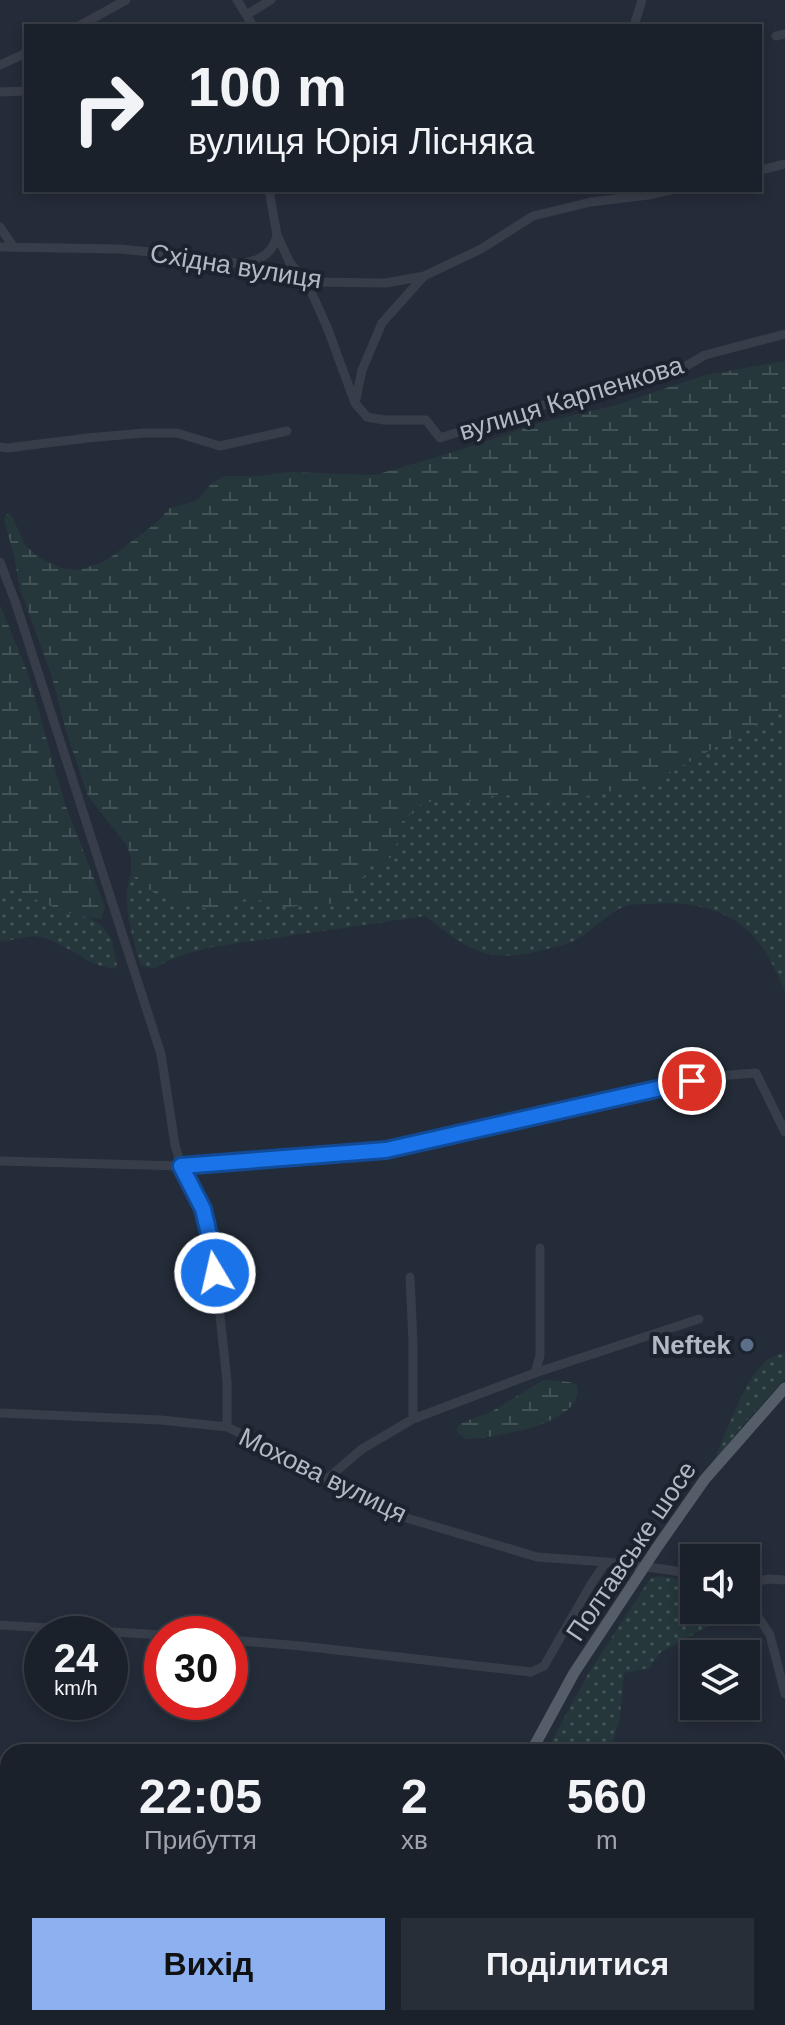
<!DOCTYPE html>
<html lang="uk">
<meta charset="utf-8">
<style>
:root{--surface:#1b212b;--page:#282e37;--text:#f1f3f6;--muted:#a0a3a9;--line:#393e47;--accent:#8cb0f0}
body{margin:0;font-family:Arial,sans-serif;background:var(--page);color:var(--text);height:100vh;display:flex;flex-direction:column;font-size:30px;white-space:nowrap}
*{box-sizing:border-box;margin:0}
p{font-size:26px;color:var(--muted)}
.icon{flex:none;width:44px;height:44px;fill:none;stroke:currentColor;stroke-width:2;stroke-linecap:round;stroke-linejoin:round}
.map{position:relative;flex:1;overflow:hidden}
.drawer{position:absolute;left:0px;top:1744px;width:786px;height:282px;display:flex;flex-direction:column;background:var(--surface);border-radius:24px 24px 0 0;box-shadow:0 4px 12px #0003,0 0 0 2px var(--line)}
.drawer>*{flex:none}
.guide{position:absolute;left:24px;top:24px;width:738px;height:168px;border-radius:0px;box-shadow:0 4px 12px #0003,0 0 0 2px var(--line);background:#1b212b;color:var(--text);overflow:hidden}
.tools{position:absolute;left:680px;top:1544px;display:grid;gap:16px}
.tools a{display:grid;place-items:center;width:80px;height:80px;border-radius:0px;background:var(--surface);box-shadow:0 4px 12px #0003,0 0 0 2px var(--line);font-size:40px}
.speed{position:absolute;left:24px;top:1616px;display:flex;gap:16px;font-size:40px;font-weight:700;text-align:center}
.speed>*{display:grid;place-content:center;width:104px;height:104px;border-radius:50%;background:var(--surface);box-shadow:0 4px 12px #0003,0 0 0 2px var(--line);line-height:1}
.speed small{font-size:20px;font-weight:400}
.speed .limit{border:12px solid #d22;background:#fff;color:#111}
.pin{position:absolute;display:grid;place-items:center;width:68px;height:68px;color:#fff;margin:-34px;border:4px solid #fff;border-radius:50%;box-shadow:0 2px 8px #0007}
.me{position:absolute;width:88px;margin:-44px;rotate:351deg;stroke-linejoin:round;filter:drop-shadow(0 0 6px #0008)}
.turn{display:flex;align-items:center;gap:28px;height:168px;padding:0 32px;font-size:36px}
.turn .icon{width:104px;height:104px;stroke-width:2.5}
.turn b{display:block;font-size:56px;line-height:68px}
.eta{display:flex;justify-content:space-evenly;align-items:center;height:136px;text-align:center}
.eta b{font-size:48px;font-weight:700;line-height:56px}
.cta{display:flex;gap:16px;margin-top:auto;padding:16px 32px}
.cta a{flex:1;height:92px;border-radius:0px;background:var(--accent);color:#111;font-size:32px;font-weight:700;line-height:92px;text-align:center}
.cta a+a{background:var(--page);color:var(--text)}
.map>svg:first-child{display:block}
.grass{fill:url(#grass-dots)}
.wetland{fill:url(#wetland-marsh)}
.water{fill:url(#water-ripples)}
.lines{fill:none;stroke-linecap:round;stroke-linejoin:round}
.minor{stroke:#373e49;stroke-width:9}
.major{stroke:#555d69;stroke-width:11}
.route-casing{stroke:#114b97;stroke-width:20}
.route{stroke:#1a73e8;stroke-width:14}
.service-dot{fill:#5c6f8a;stroke:#1c232e;stroke-width:3}
.labels{text-anchor:middle;stroke-width:8;stroke-linejoin:round;paint-order:stroke}
.street-label{font-size:26px;fill:#b2b9c5;stroke:#1c232e}
.poi-label{font-size:26px;font-weight:bold;fill:#b2b9c5;stroke:#1c232e;text-anchor:end}
</style>
<div class="map">
<svg width="785" height="2025" viewBox="0 0 785 2025">
<defs>
<pattern id="grass-dots" width="8" height="8" patternUnits="userSpaceOnUse" patternTransform="scale(2)"><rect width="8" height="8" fill="#25373a"/><path d="M2 2h.1M6 6h.1" fill="none" stroke="#425255" stroke-width="1.8" stroke-linecap="round"/></pattern>
<pattern id="wetland-marsh" width="20" height="14" patternUnits="userSpaceOnUse" patternTransform="scale(2)"><rect width="20" height="14" fill="#25373a"/><path d="M1 5h8M5 5V1M11 12h8M15 12V8" fill="none" stroke="#425255"/></pattern>
<pattern id="water-ripples" width="26" height="14" patternUnits="userSpaceOnUse" patternTransform="scale(2)"><rect width="26" height="14" fill="#182336"/><path d="M2 4q2-2 4 0t4 0M15 11q2-2 4 0t4 0" fill="none" stroke="#374152"/></pattern>
</defs>
<rect width="100%" height="100%" fill="#242c39"/>
<path class="grass" d="M 785,708 L 785,992 C 777,974 769,954 756,939 C 730,908 688,901 650,904 C 643,904 633,904 626,906 C 611,910 591,932 576,940 C 567,945 556,946 547,949 C 488,965 470,951 425,916 L 212,947 L 185,954 L 165,962 L 156,968 L 150,968 L 140,964 C 133,935 120,903 131,874 L 138,882 L 220,910 L 249,897 L 285,907 L 354,892 L 371,865 L 388,859 L 393,855 L 402,826 L 413,810 L 423,803 L 436,801 L 464,802 L 502,794 L 537,801 L 562,800 L 613,791 L 632,791 L 668,774 Z
M 7,886 L 34,899 L 91,919 L 101,925 L 112,940 L 117,965 L 113,969 L 94,964 L 63,946 L 46,938 L 33,936 L 0,942 L 0,887 Z
M 785,1353 L 785,1379 L 747,1420 L 714,1461 C 726,1434 743,1383 763,1364 C 769,1357 776,1355 785,1353 Z
M 657,1576 L 694,1581 L 694,1610 L 732,1610 L 725,1617 L 661,1652 L 649,1668 L 624,1673 L 620,1717 L 610,1752 L 546,1752 L 588,1674 L 642,1591 L 650,1579 Z
M 0,2000 L 8,2001 L 8,2018 L 114,2018 L 132,2021 L 132,2025 L 0,2025 Z"/>
<path class="wetland" d="M 785,361 L 785,708 L 668,774 L 632,791 L 613,791 L 562,800 L 537,801 L 502,794 L 464,802 L 436,801 L 423,803 L 413,810 L 402,826 L 393,855 L 389,859 L 371,865 L 354,892 L 340,903 L 285,907 L 249,897 L 220,910 L 214,910 L 189,905 L 153,892 L 138,882 L 131,874 L 131,857 L 127,846 L 88,796 L 66,731 L 52,677 L 20,589 L 14,556 L 4,519 L 7,514 L 12,516 L 25,545 L 38,557 L 60,568 L 78,570 L 101,563 L 111,557 L 156,523 L 170,508 L 197,501 L 211,484 L 224,476 L 260,476 L 287,472 L 375,475 L 460,450 L 539,423 L 613,406 L 705,375 Z
M 0,605 L 28,673 L 64,801 L 105,907 L 101,919 C 81,919 49,906 31,897 C 21,893 11,885 0,887 Z
M 543,1380 L 570,1382 L 577,1385 C 587,1424 492,1438 466,1439 L 458,1433 L 456,1429 L 461,1423 L 491,1412 Z
M 0,1874 L 8,1877 L 8,1950 L 0,1950 Z
M 420,2018 L 460,2018 L 466,2023 L 474,2025 L 416,2025 Z"/>
<path class="water" d="M 778,1863 L 785,1863 L 785,2025 L 474,2025 L 466,2023 L 460,2018 L 778,2018 Z
M 0,1950 L 8,1950 L 8,1982 L 0,1979 Z"/>
<g class="lines">
<path class="minor" d="M 237,0 L 253,26
M 246,15 L 271,0
M 79,26 L 126,0
M 634,26 L 642,0
M 776,36 L 785,34
M 0,65 L 26,53
M 0,92 L 26,91
M 760,170 L 785,164
M 269,190 L 277,235 L 290,263 L 306,282
M 0,227 L 13,246
M 0,247 L 119,249 L 212,258 L 239,264 L 267,274 L 309,282 L 386,283 L 424,276
M 243,263 C 261,261 273,253 277,235
M 309,282 L 309,287 L 327,327 L 355,403 L 367,417 L 384,420 L 426,420 L 440,438 L 540,406 L 620,387 L 681,369 L 705,355 L 785,334
M 356,399 L 362,370 L 382,323 L 424,276 L 481,249 L 533,216 L 591,202 L 648,195 L 671,190
M 0,447 L 7,448 L 87,438 L 144,433 L 177,433 L 220,446 L 287,431
M 0,562 L 16,604 L 161,1054 L 175,1145 L 181,1166 L 203,1209 L 213,1251 L 227,1381 L 227,1427 L 280,1452 L 339,1487 L 400,1516 L 537,1557 L 606,1562 L 670,1570 L 694,1575
M 0,1161 L 181,1166 L 386,1150 L 717,1076 L 756,1073 L 785,1132
M 410,1277 L 413,1343 L 413,1419
M 535,1373 L 540,1356 L 540,1248
M 0,1413 L 161,1420 L 227,1427
M 327,1479 L 362,1449 L 413,1419 L 535,1373 L 699,1319
M 746,1583 L 769,1579 L 785,1580
M 746,1598 L 770,1635 L 785,1694
M 0,1625 L 162,1635
M 230,1640 L 301,1646 L 531,1672 L 544,1666 L 590,1586 L 606,1562
M 778,1779 L 785,1778
M 0,1991 L 8,1992
M 171,2018 L 206,2025"/>
<path class="major" d="M 531,1752 L 574,1673 L 658,1546 L 705,1479 L 785,1388
M 387,2025 L 391,2018"/>
</g>
<g class="lines">
<defs>
<path id="route" d="M 215,1273 L 213,1251 L 203,1209 L 181,1166 L 386,1150 L 692,1081"/>
</defs>
<use href="#route" class="route-casing"/>
<use href="#route" class="route"/>
</g>
<circle class="service-dot" cx="747" cy="1345" r="8"/>
<g class="labels">
<g class="street-label">
<text transform="translate(236 266) rotate(9)" y="9">Східна вулиця</text>
<text transform="translate(571 398) rotate(-17)" y="9">вулиця Карпенкова</text>
<text transform="translate(323 1475) rotate(26)" y="9">Мохова вулиця</text>
<text transform="translate(631 1551) rotate(-56)" y="9">Полтавське шосе</text>
</g>
<g class="poi-label">
<text x="731" y="1354">Neftek</text>
</g>
</g>
</svg>
<div class="tools">
<a><svg class="icon" aria-label="sound" viewBox="0 0 24 24"><path d="M4 9h4l5-4v14l-5-4H4zM17 9q2 3 0 6"/></svg></a>
<a><svg class="icon" aria-label="layers" viewBox="0 0 24 24"><path d="M12 4l9 5-9 5-9-5zM3 14l9 5 9-5"/></svg></a>
</div>
<div class="speed"><div>24<small>km/h</small></div><div class="limit">30</div></div>
<div class="pin" style="left:692px;top:1081px;background:#d93025"><svg class="icon" aria-label="arrive" viewBox="0 0 24 24"><path d="M6 21V4h12l-3 4 3 4H6"/></svg></div>
<svg class="me" style="left:215px;top:1273px" viewBox="-20 -20 40 40"><circle r="17" fill="#1a73e8" stroke="#fff" stroke-width="3"/><path d="M0-11L8 9 0 5-8 9z" fill="#fff"/></svg>
<div class="guide">
<div class="turn"><svg class="icon" aria-label="right" viewBox="0 0 24 24"><path d="M7 20v-9h11M14 6l5 5-5 5"/></svg><div><b>100 m</b>вулиця Юрія Лісняка</div></div>
</div>
<section class="drawer">
<div class="eta">
<div><b>22:05</b><p>Прибуття</p></div>
<div><b>2</b><p>хв</p></div>
<div><b>560</b><p>m</p></div>
</div>
<div class="cta"><a>Вихід</a><a>Поділитися</a></div>
</section>
</div>
